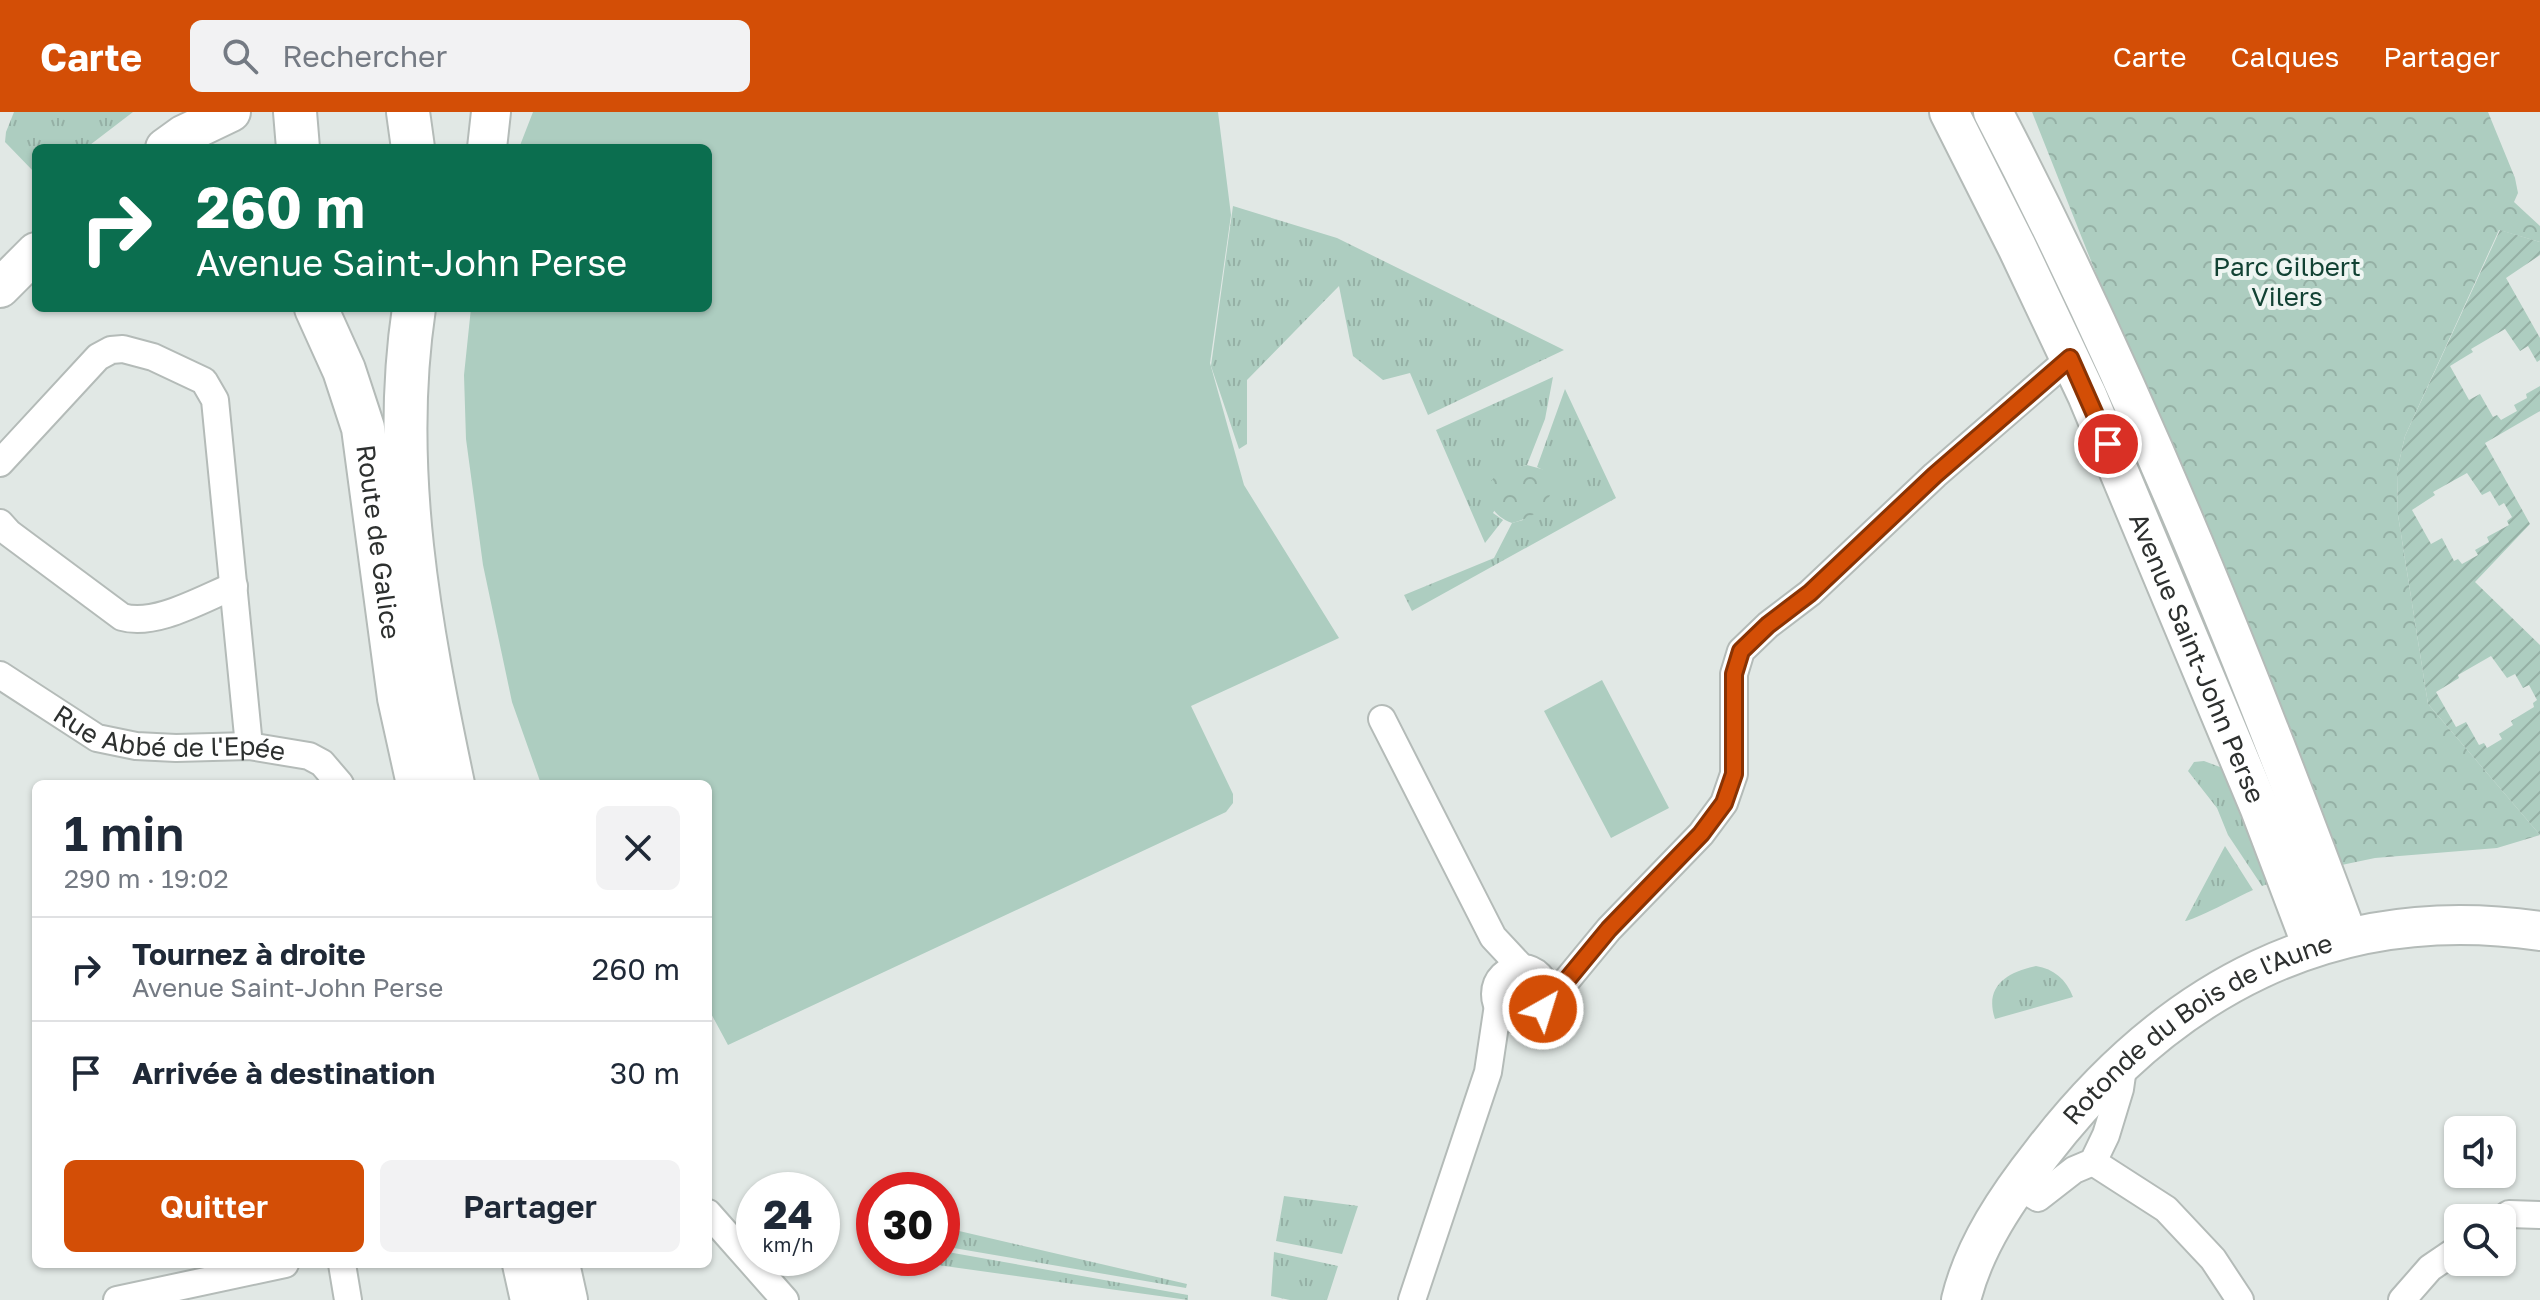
<!DOCTYPE html>
<html lang="fr">
<meta charset="utf-8">
<style>
:root{--surface:#fff;--page:#f2f2f3;--text:#1f2937;--muted:#747a83;--line:#e0e1e3;--accent:#d34e06}
body{margin:0;font-family:"Golos Text",sans-serif;background:var(--page);color:var(--text);height:100vh;display:flex;flex-direction:column;font-size:30px;white-space:nowrap}
*{box-sizing:border-box;margin:0}
p{font-size:26px;color:var(--muted)}
.icon{flex:none;width:44px;height:44px;fill:none;stroke:currentColor;stroke-width:2;stroke-linecap:round;stroke-linejoin:round}
.map{position:relative;flex:1;overflow:hidden}
.panel{position:absolute;left:32px;top:668px;width:680px;height:488px;display:flex;flex-direction:column;background:var(--surface);border-radius:12px;box-shadow:0 2px 6px #0004}
.panel>*{flex:none}
.hud{position:absolute;left:32px;top:32px;width:680px;height:168px;border-radius:12px;box-shadow:0 2px 6px #0004;background:#0b6e4f;color:#fff;overflow:hidden}
.controls{position:absolute;left:2444px;top:1004px;display:grid;gap:16px}
.controls a{display:grid;place-items:center;width:72px;height:72px;border-radius:12px;background:var(--surface);box-shadow:0 2px 6px #0004;font-size:40px}
.speed{position:absolute;left:736px;top:1060px;display:flex;gap:16px;font-size:40px;font-weight:700;text-align:center}
.speed>*{display:grid;place-content:center;width:104px;height:104px;border-radius:50%;background:var(--surface);box-shadow:0 2px 6px #0004;line-height:1}
.speed small{font-size:20px;font-weight:400}
.speed .limit{border:12px solid #d22;background:#fff;color:#111}
.pin{position:absolute;display:grid;place-items:center;width:68px;height:68px;color:#fff;margin:-34px;border:4px solid #fff;border-radius:50%;box-shadow:0 2px 8px #0007}
.me{position:absolute;width:88px;margin:-44px;rotate:39deg;stroke-linejoin:round;filter:drop-shadow(0 0 6px #0008)}
.turn{display:flex;align-items:center;gap:28px;height:168px;padding:0 32px;font-size:36px}
.turn .icon{width:104px;height:104px;stroke-width:2.5}
.turn b{display:block;font-size:56px;line-height:68px}
.round{display:grid;place-items:center;flex:none;width:84px;height:84px;border-radius:12px;background:var(--page)}
.summary{display:flex;align-items:center;justify-content:space-between;height:136px;padding:0 32px}
h1{font-size:48px;font-weight:600;line-height:60px}
.primary-button{display:flex;gap:16px;margin-top:auto;padding:16px 32px}
.primary-button a{flex:1;height:92px;border-radius:12px;background:var(--accent);color:#fff;font-size:32px;font-weight:600;line-height:92px;text-align:center}
.primary-button a+a{background:var(--page);color:var(--text)}
ul{padding:0;list-style:none}
li{display:flex;align-items:center;gap:24px;height:104px;padding:0 32px;border-top:2px solid var(--line)}
li div{flex:1}
li b{display:block;font-size:30px}
li em{font-style:normal}
header{display:flex;align-items:center;gap:48px;box-sizing:border-box;height:112px;padding:0 40px;background:var(--accent);color:#fff}
header strong{font-size:38px}
nav{display:flex;gap:44px;margin-inline-start:auto;font-size:28px}
.search{width:560px;height:72px;background:var(--page);display:flex;align-items:center;gap:20px;box-sizing:border-box;padding:0 28px;border-radius:12px;color:var(--muted);font-size:30px}
.map>svg:first-child{display:block}
.grass{fill:url(#grass-tufts)}
.park{fill:url(#park-crowns)}
.garden{fill:url(#garden-furrows);fill-rule:evenodd}
.pitch{fill:#adcdc0}
.lines{fill:none;stroke-linecap:round;stroke-linejoin:round}
.street-casing{stroke:#b4bbb8;stroke-width:30}
.secondary-casing{stroke:#b4bbb8;stroke-width:42}
.primary-casing{stroke:#b4bbb8;stroke-width:46}
.street{stroke:#fff;stroke-width:26}
.secondary{stroke:#fff;stroke-width:38}
.primary{stroke:#fff;stroke-width:42}
.route-casing{stroke:#893304;stroke-width:20}
.route{stroke:#d34e06;stroke-width:14}
.labels{text-anchor:middle;stroke-width:8;stroke-linejoin:round;paint-order:stroke}
.park-label{font-size:26px;fill:#124234;stroke:#eef5f2}
.street-label{font-size:26px;fill:#2d302f;stroke:#eef5f2}
</style>
<header>
<strong>Carte</strong>
<div class="search"><svg class="icon" aria-label="search" viewBox="0 0 24 24"><circle cx="10" cy="10" r="6"/><path d="M15 15l6 6"/></svg>Rechercher</div>
<nav><a>Carte</a><a>Calques</a><a>Partager</a></nav>
</header>
<div class="map">
<svg width="2540" height="1188" viewBox="0 0 2540 1188">
<defs>
<pattern id="grass-tufts" width="24" height="20" patternUnits="userSpaceOnUse" patternTransform="scale(2)"><rect width="24" height="20" fill="#adcdc0"/><path d="M3 7l-1-3M5 7V3M7 7l1-3M15 17l-1-3M17 17v-4M19 17l1-3" fill="none" stroke="#95b0a5"/></pattern>
<pattern id="park-crowns" width="20" height="18" patternUnits="userSpaceOnUse" patternTransform="scale(2)"><rect width="20" height="18" fill="#adcdc0"/><path d="M2 6a3 3 0 1 1 6 0M12 15a3 3 0 1 1 6 0" fill="none" stroke="#95b0a5"/></pattern>
<pattern id="garden-furrows" width="10" height="10" patternUnits="userSpaceOnUse" patternTransform="scale(2)"><rect width="10" height="10" fill="#adcdc0"/><path d="M-1 1l2-2M0 10L10 0M9 11l2-2" fill="none" stroke="#95b0a5"/></pattern>
</defs>
<rect width="100%" height="100%" fill="#e1e8e5"/>
<path class="grass" d="M 14,0 L 133,0 L 86,36 L 36,36 L 36,62 L 5,30 L 6,20 Z
M 1233,94 L 1337,126 L 1564,238 L 1428,303 L 1410,261 L 1383,268 L 1353,244 L 1339,174 L 1247,268 L 1247,332 L 1239,337 L 1211,254 Z
M 1553,265 L 1545,307 L 1527,353 L 1519,355 L 1493,401 L 1503,408 L 1485,431 L 1436,318 Z
M 1565,277 L 1616,386 L 1412,499 L 1404,483 L 1494,446 L 1512,411 L 1523,408 L 1545,359 L 1537,355 Z
M 2204,649 L 2228,658 L 2277,769 L 2262,774 L 2228,723 L 2217,696 L 2188,659 L 2194,650 Z
M 2225,734 L 2253,778 C 2241,783 2193,809 2185,809 Z
M 2036,854 C 2054,857 2066,867 2073,885 L 1995,907 C 1984,874 2007,860 2036,854 Z
M 1284,1084 L 1358,1094 L 1342,1142 L 1276,1129 Z
M 942,1115 L 1187,1172 L 1186,1176 L 942,1134 Z
M 942,1139 L 1188,1183 L 1188,1188 L 916,1150 L 917,1146 L 942,1146 Z
M 1274,1140 L 1338,1154 L 1327,1188 L 1290,1188 L 1271,1184 Z"/>
<path class="park" d="M 2032,0 L 2488,0 L 2515,66 L 2518,81 L 2514,90 L 2540,114 L 2540,130 L 2499,118 L 2405,324 L 2397,359 L 2398,403 L 2428,592 L 2540,723 L 2497,736 L 2375,746 L 2332,755 L 2298,646 L 2220,441 L 2101,174 Z
M 1527,353 L 1545,358 L 1555,369 C 1547,396 1539,403 1512,411 C 1484,401 1477,369 1507,357 C 1513,355 1521,355 1527,353 Z"/>
<path class="garden" d="M 2500,118 L 2540,130 L 2540,143 L 2506,166 L 2540,226 L 2540,248 L 2537,250 L 2528,234 L 2520,239 L 2505,217 L 2471,237 L 2473,240 L 2450,254 L 2469,288 L 2480,282 L 2493,305 L 2497,303 L 2501,308 L 2517,299 L 2514,293 L 2527,286 L 2526,282 L 2540,274 L 2540,299 L 2485,331 L 2530,412 L 2475,470 L 2540,533 L 2540,723 L 2428,592 L 2398,403 L 2397,359 L 2405,324 ZM 2467,361 L 2482,383 L 2490,379 L 2499,394 L 2504,391 L 2512,405 L 2507,409 L 2509,413 L 2487,425 L 2489,430 L 2475,438 L 2478,443 L 2462,452 L 2458,447 L 2454,449 L 2442,426 L 2431,432 L 2412,398 L 2435,383 L 2433,380 ZM 2491,544 L 2507,566 L 2515,562 L 2523,576 L 2529,573 L 2537,588 L 2533,591 L 2534,595 L 2511,609 L 2513,613 L 2499,622 L 2502,627 L 2487,636 L 2484,631 L 2479,633 L 2466,610 L 2456,615 L 2436,580 L 2459,566 L 2458,563 Z"/>
<path class="pitch" d="M 533,0 L 1218,0 L 1231,103 L 1210,251 L 1244,373 L 1339,526 L 1191,594 L 1233,682 L 1233,691 L 1226,700 L 728,933 L 708,896 L 708,672 L 541,672 L 512,590 L 483,453 L 466,327 L 464,263 L 471,196 L 708,196 L 708,36 L 519,36 Z
M 1602,568 L 1669,696 L 1611,726 L 1544,599 Z"/>
<g class="lines">
<defs>
<g id="street">
<path d="M 0,351 L 98,245 L 111,238 L 123,237 L 153,245 L 204,269 L 215,288 L 249,634"/>
<path d="M 0,411 L 9,421 L 122,505 C 155,515 202,487 234,474"/>
<path id="s1" d="M 0,563 L 97,626 L 136,634 L 176,636 L 249,634 L 309,644 L 322,651 L 340,672"/>
<path d="M 1382,607 L 1493,825 L 1522,856"/>
<circle cx="1521" cy="882" r="26"/>
<path d="M 1543,897 L 1609,817 L 1701,722 L 1724,691 L 1734,662 L 1734,562 L 1741,539 L 1768,513 L 1810,481 L 1935,363 L 2070,246"/>
<path d="M 2093,1050 L 2166,1097 L 2213,1147 L 2240,1188"/>
<path d="M 2018,1074 L 2038,1086 L 2074,1058 L 2093,1050 L 2106,1023 L 2120,977 L 2124,949"/>
<path d="M 708,1101 L 785,1188"/>
<path d="M 2502,1107 L 2509,1102 L 2540,1103"/>
<path d="M 342,1152 L 348,1188"/>
<path d="M 117,1188 L 285,1152"/>
<path d="M 1412,1188 L 1488,960 L 1498,893"/>
<path d="M 2402,1188 L 2430,1156 L 2458,1137"/>
</g>
<g id="secondary">
<path id="s2" d="M 1949,0 L 2017,135 L 2087,283 L 2260,697 L 2312,834"/>
<path d="M 1993,0 C 2131,265 2244,545 2348,825"/>
<path d="M 165,36 L 183,23 L 231,0"/>
<path d="M 487,36 L 491,0"/>
<path d="M 0,176 L 36,140"/>
<path id="s3" d="M 1961,1188 C 1974,1134 2008,1084 2042,1041 C 2167,878 2331,788 2540,819"/>
</g>
<g id="primary">
<path d="M 295,0 L 298,36"/>
<path d="M 408,0 L 413,36"/>
<path id="s4" d="M 316,196 L 344,258 L 363,316 L 399,586 L 418,672"/>
<path d="M 414,196 C 390,356 420,515 453,672"/>
<path d="M 524,1152 L 532,1188"/>
<path d="M 558,1152 L 566,1188"/>
</g>
</defs>
<use href="#street" class="street-casing"/>
<use href="#secondary" class="secondary-casing"/>
<use href="#primary" class="primary-casing"/>
<use href="#street" class="street"/>
<use href="#secondary" class="secondary"/>
<use href="#primary" class="primary"/>
</g>
<g class="lines">
<defs>
<path id="route" d="M 1543,897 L 1609,817 L 1701,722 L 1724,691 L 1734,662 L 1734,562 L 1741,539 L 1768,513 L 1810,481 L 1935,363 L 2070,246 L 2108,332"/>
</defs>
<use href="#route" class="route-casing"/>
<use href="#route" class="route"/>
</g>
<g class="labels">
<g class="park-label">
<text x="2287" y="164">Parc Gilbert<tspan x="2287" dy="30">Vilers</tspan></text>
</g>
<g class="street-label">
<text dy="9" stroke="none"><textPath href="#s4" startOffset="244">Route de Galice</textPath></text>
<text dy="9" stroke="none"><textPath href="#s2" startOffset="600">Avenue Saint-John Perse</textPath></text>
<text dy="9" stroke="none"><textPath href="#s1" startOffset="186">Rue Abbé de l'Epée</textPath></text>
<text dy="9" stroke="none"><textPath href="#s3" startOffset="372">Rotonde du Bois de l'Aune</textPath></text>
</g>
</g>
</svg>
<div class="controls">
<a><svg class="icon" aria-label="sound" viewBox="0 0 24 24"><path d="M4 9h4l5-4v14l-5-4H4zM17 9q2 3 0 6"/></svg></a>
<a><svg class="icon" aria-label="search" viewBox="0 0 24 24"><circle cx="10" cy="10" r="6"/><path d="M15 15l6 6"/></svg></a>
</div>
<div class="speed"><div>24<small>km/h</small></div><div class="limit">30</div></div>
<div class="pin" style="left:2108px;top:332px;background:#d93025"><svg class="icon" aria-label="arrive" viewBox="0 0 24 24"><path d="M6 21V4h12l-3 4 3 4H6"/></svg></div>
<svg class="me" style="left:1543px;top:897px" viewBox="-20 -20 40 40"><circle r="17" fill="#d34e06" stroke="#fff" stroke-width="3"/><path d="M0-11L8 9 0 5-8 9z" fill="#fff"/></svg>
<div class="hud">
<div class="turn"><svg class="icon" aria-label="right" viewBox="0 0 24 24"><path d="M7 20v-9h11M14 6l5 5-5 5"/></svg><div><b>260 m</b>Avenue Saint-John Perse</div></div>
</div>
<section class="panel">
<div class="summary"><div><h1>1 min</h1><p>290 m · 19:02</p></div><a class="round"><svg class="icon" aria-label="close" viewBox="0 0 24 24"><path d="M6 6l12 12M18 6L6 18"/></svg></a></div>
<ul>
<li><svg class="icon" aria-label="right" viewBox="0 0 24 24"><path d="M7 20v-9h11M14 6l5 5-5 5"/></svg><div><b>Tournez à droite</b><p>Avenue Saint-John Perse</p></div><em>260 m</em></li>
<li><svg class="icon" aria-label="arrive" viewBox="0 0 24 24"><path d="M6 21V4h12l-3 4 3 4H6"/></svg><div><b>Arrivée à destination</b></div><em>30 m</em></li>
</ul>
<div class="primary-button"><a>Quitter</a><a>Partager</a></div>
</section>
</div>
